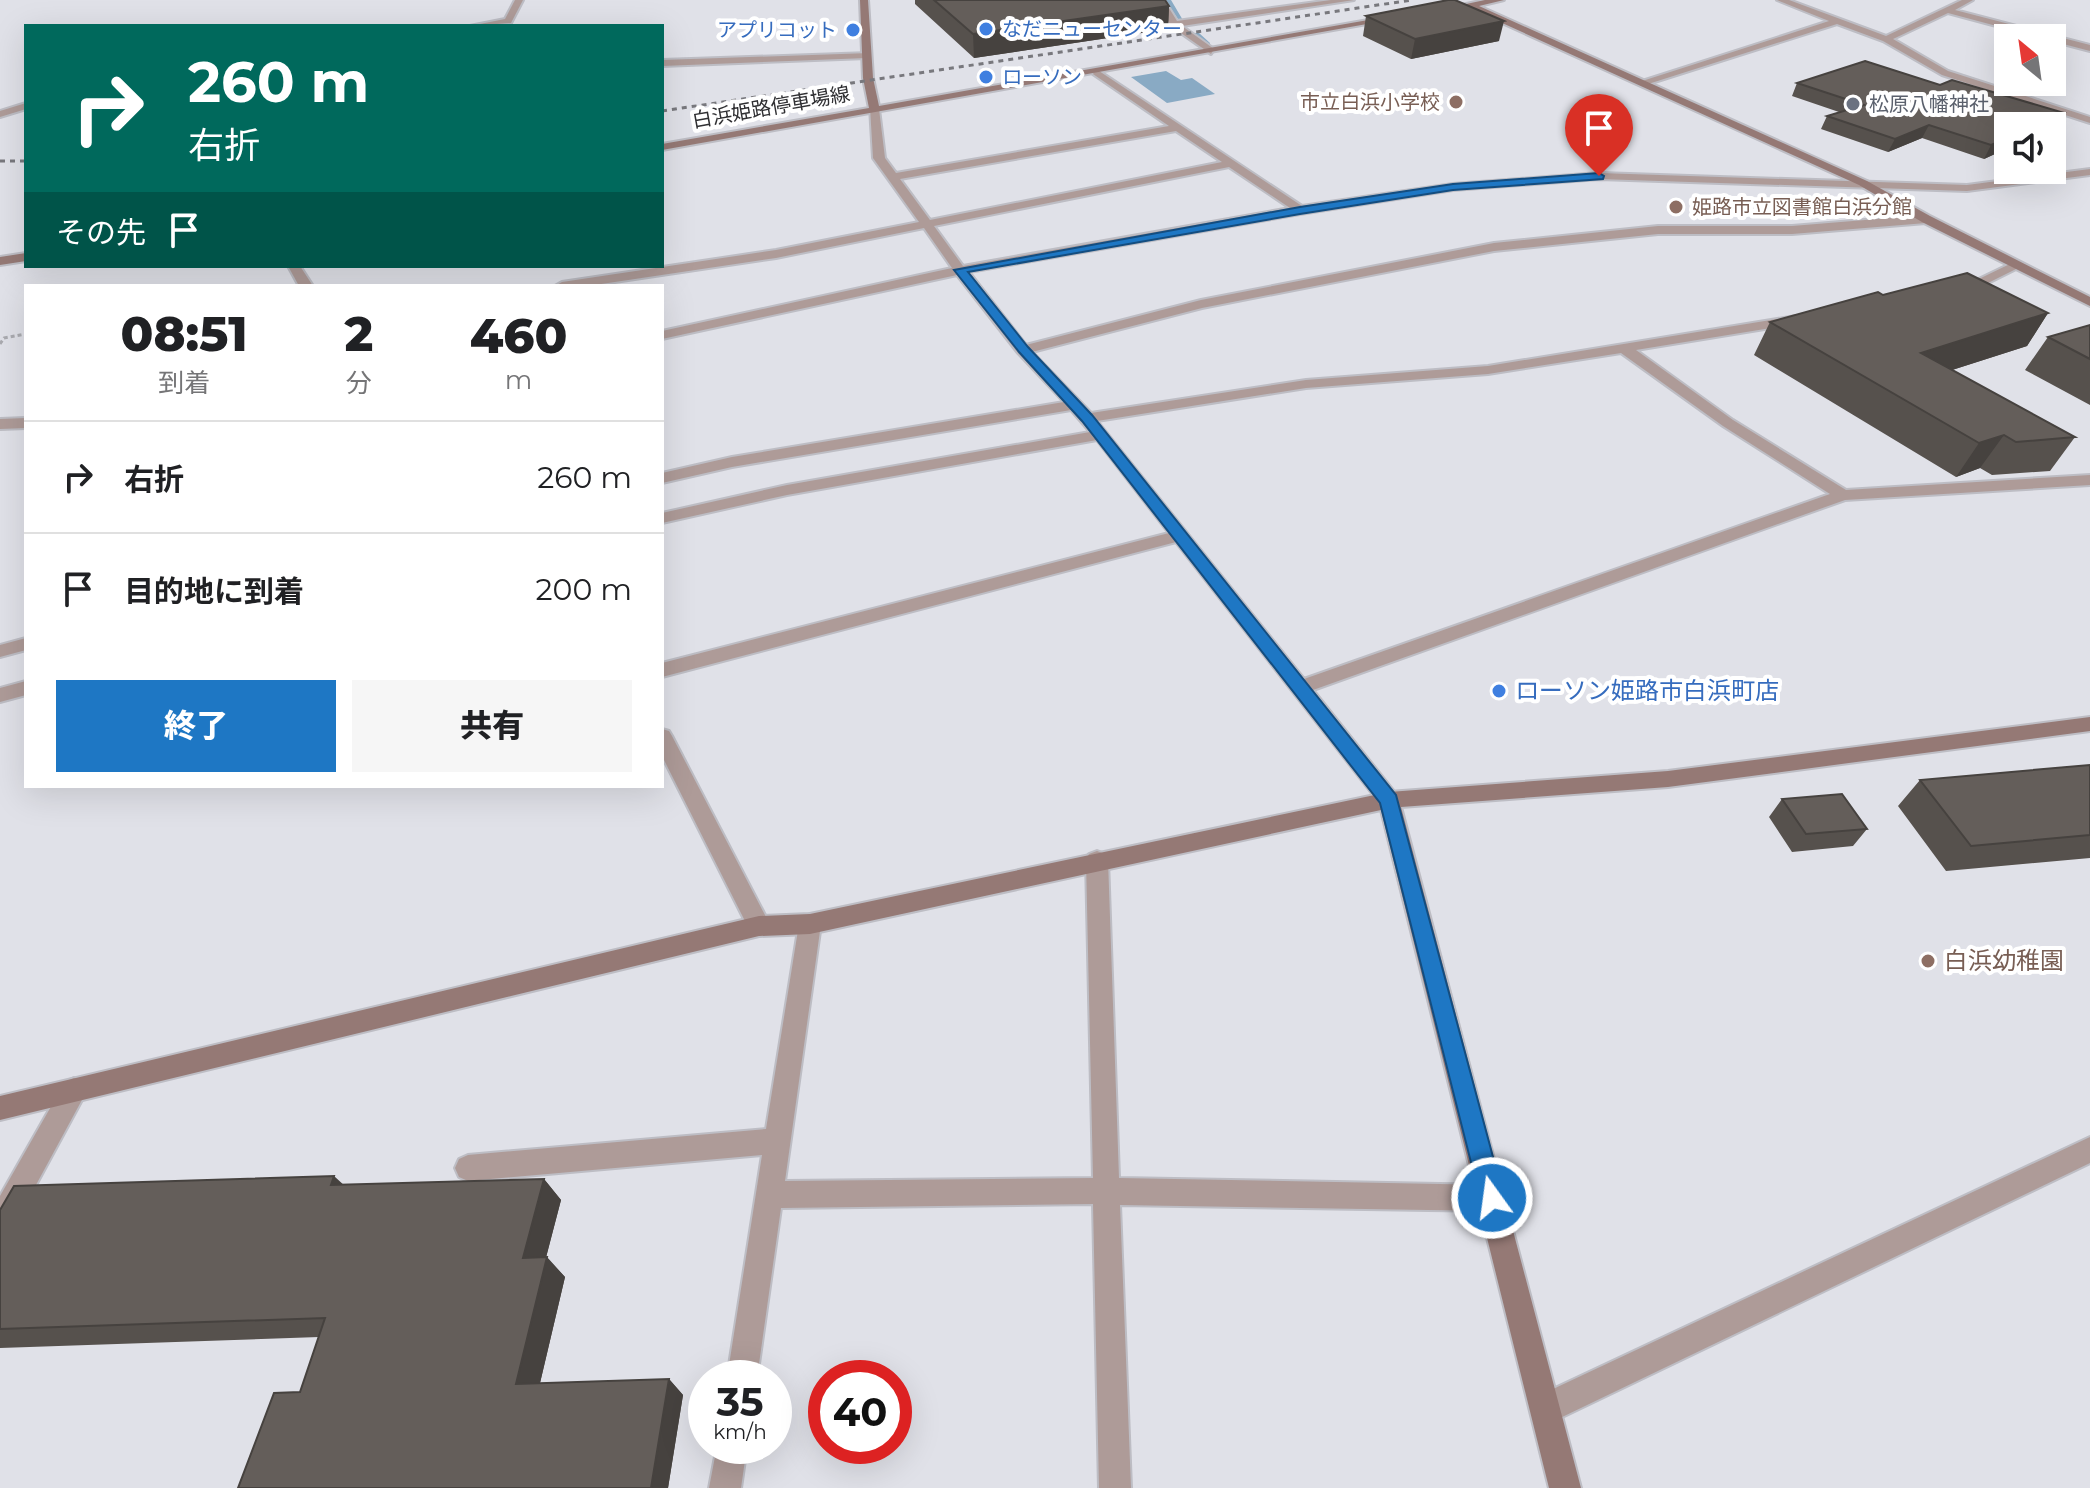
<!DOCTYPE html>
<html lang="ja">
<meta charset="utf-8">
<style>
:root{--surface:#fff;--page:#f6f6f6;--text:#202124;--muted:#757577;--line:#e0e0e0;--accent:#1e77c4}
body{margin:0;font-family:Montserrat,"Noto Sans JP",sans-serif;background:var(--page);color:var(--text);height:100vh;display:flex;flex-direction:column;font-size:30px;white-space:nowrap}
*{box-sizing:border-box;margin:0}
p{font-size:26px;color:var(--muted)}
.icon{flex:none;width:44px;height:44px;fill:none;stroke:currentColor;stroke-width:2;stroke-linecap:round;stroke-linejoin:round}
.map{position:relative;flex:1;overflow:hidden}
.drawer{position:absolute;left:24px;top:284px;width:640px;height:504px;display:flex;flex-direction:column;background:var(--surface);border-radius:0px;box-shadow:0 8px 32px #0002}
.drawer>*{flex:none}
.top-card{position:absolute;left:24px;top:24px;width:640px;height:244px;border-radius:0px;box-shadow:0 8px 32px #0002;background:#00695c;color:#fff;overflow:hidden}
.needle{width:52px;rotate:331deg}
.buttons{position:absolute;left:1994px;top:24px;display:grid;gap:16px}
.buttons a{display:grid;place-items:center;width:72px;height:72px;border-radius:0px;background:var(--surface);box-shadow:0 8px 32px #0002;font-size:40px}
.speed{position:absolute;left:688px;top:1360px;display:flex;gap:16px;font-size:40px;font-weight:700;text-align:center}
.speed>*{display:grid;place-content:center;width:104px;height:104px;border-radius:50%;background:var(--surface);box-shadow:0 8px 32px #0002;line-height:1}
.speed small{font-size:20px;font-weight:400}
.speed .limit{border:12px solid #d22;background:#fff;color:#111}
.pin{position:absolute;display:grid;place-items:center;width:68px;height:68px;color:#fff;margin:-82px -34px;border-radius:50% 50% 50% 0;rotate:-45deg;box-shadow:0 0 8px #0007}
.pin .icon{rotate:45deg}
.me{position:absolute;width:88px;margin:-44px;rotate:346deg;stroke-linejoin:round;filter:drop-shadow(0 0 6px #0008)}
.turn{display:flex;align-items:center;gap:28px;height:168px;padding:0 32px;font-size:36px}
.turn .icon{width:104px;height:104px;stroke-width:2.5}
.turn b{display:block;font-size:56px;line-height:68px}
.then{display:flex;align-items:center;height:76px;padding:0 32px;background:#0003;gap:16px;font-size:30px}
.eta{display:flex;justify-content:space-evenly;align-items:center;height:136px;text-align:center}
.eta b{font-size:48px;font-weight:800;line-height:56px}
.primary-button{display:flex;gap:16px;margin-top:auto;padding:16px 32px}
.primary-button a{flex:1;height:92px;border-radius:0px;background:var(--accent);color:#fff;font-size:32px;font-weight:800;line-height:92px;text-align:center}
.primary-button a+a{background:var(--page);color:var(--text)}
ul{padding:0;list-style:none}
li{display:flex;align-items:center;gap:24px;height:112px;padding:0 32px;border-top:2px solid var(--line)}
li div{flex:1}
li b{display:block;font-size:30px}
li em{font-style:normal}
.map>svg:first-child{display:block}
.water{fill:#89aac4}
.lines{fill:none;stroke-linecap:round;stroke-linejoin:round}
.stream{fill:#89aac4;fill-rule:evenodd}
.street-casing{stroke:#bdbdc4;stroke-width:4}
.secondary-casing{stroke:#bdbdc4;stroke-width:4}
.path{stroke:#aaabb0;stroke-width:3;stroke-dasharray:4 3;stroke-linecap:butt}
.street{fill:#ae9b98;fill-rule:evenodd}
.secondary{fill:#957975;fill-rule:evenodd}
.rail{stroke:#78787d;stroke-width:3;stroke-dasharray:5 5;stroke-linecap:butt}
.wall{fill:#56514d}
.shaded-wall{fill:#46423f}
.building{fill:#645e5a;stroke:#46423f;stroke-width:2}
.route{fill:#1e77c4;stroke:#144d7f;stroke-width:2}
.shop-dot{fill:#3f7fe0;stroke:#fff;stroke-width:3}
.education-dot{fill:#8d6e63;stroke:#fff;stroke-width:3}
.worship-dot{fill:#6b7280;stroke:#fff;stroke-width:3}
.labels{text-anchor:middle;stroke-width:8;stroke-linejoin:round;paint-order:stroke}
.far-shop-label{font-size:20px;fill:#366cbe;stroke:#fff;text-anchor:start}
.far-education-label{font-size:20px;fill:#785e54;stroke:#fff;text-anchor:end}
.far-worship-label{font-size:20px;fill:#5b616d;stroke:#fff;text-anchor:start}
.far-street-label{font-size:20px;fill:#2f2f32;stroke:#fff}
.shop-label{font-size:24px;fill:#366cbe;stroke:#fff;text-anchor:start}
.education-label{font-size:24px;fill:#785e54;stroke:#fff;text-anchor:start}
</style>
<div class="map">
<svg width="2090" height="1488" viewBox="0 0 2090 1488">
<rect width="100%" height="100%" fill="#e0e1e8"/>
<path class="water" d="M 1166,71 L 1181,80 L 1192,78 L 1215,94 L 1167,103 L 1131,77 Z"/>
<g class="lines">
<path class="stream" d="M 1165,0 L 1171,0 L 1184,22 L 1180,22 Z
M 1195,33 L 1199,33 L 1210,43 L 1210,45 L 1206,45 L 1195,35 Z"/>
<defs>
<path id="street" d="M 515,0 L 523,0 L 511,23 L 470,26 L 505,19 Z
M 1156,0 L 1164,0 L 1177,21 L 1331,0 L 1354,0 L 1182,26 L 1214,49 L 1211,54 L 1171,26 Z
M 1777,0 L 1789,0 L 1886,36 L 1962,0 L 1973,0 L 1955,10 L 2090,45 L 2090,51 L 2052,41 L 2052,38 L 2041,38 L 1948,13 L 1893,39 L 1948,71 L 2090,117 L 2090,123 L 1942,75 L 1883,41 L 1837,24 L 1645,85 L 1636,83 L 1829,21 Z
M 870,53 L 867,58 L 662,66 L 662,60 Z
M 1096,69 L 1302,206 L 1453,184 L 1599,173 L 1967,185 L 2090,169 L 2090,175 L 1967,191 L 1599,179 L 1453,190 L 1300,214 L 969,272 L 1026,345 L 1201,300 L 1494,243 L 1658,226 L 1792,226 L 1926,215 L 1932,219 L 1926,223 L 1792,234 L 1658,234 L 1494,251 L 1202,308 L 1032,352 L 1091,413 L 1306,380 L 1488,366 L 1796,316 L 1803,320 L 1801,323 L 1636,350 L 1733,420 L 1846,490 L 2090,475 L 2090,485 L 1845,500 L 1313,690 L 1396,794 L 1399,800 L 1396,806 L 1382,806 L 1176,542 L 662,677 L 662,663 L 1169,533 L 1097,440 L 787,495 L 662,523 L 662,513 L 787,485 L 1090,432 L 1071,410 L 732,467 L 662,483 L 662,473 L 732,457 L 1064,402 L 1018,353 L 957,275 L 662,339 L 662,331 L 952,268 L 924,228 L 776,258 L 588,286 L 555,286 L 562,282 L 776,250 L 919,222 L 873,158 L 870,107 L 879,109 L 885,158 L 896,173 L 1169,126 L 1093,74 ZM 1176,131 L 1222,162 L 930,220 L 900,179 ZM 1229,167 L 1290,208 L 963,266 L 934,226 ZM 1621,353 L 1723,426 L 1830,494 L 1304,679 L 1097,421 L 1306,388 L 1488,374 Z
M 26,103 L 26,109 L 0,117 L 0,111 Z
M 2014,262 L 2024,265 L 1966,294 L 1954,291 Z
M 288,266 L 300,266 L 313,286 L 299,286 Z
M 26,418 L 26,428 L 0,429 L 0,419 Z
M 26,638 L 26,650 L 0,657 L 0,645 Z
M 26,681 L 26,695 L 0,702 L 0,688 Z
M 662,729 L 669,731 L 672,736 L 767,919 L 770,926 L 767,933 L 759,936 L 751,933 L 662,756 Z
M 1097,851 L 1105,854 L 1108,860 L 1119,1178 L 1492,1185 L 1502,1188 L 1505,1198 L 1502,1208 L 1492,1211 L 1120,1205 L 1131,1488 L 1099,1488 L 1093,1204 L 781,1208 L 757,1378 L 727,1378 L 762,1155 L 468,1181 L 459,1177 L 455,1168 L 459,1159 L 468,1155 L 766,1129 L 799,924 L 802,917 L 810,914 L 818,917 L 821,924 L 785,1181 L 1093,1178 L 1086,860 L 1089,854 Z
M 74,1078 L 83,1082 L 87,1090 L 83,1098 L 10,1233 L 0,1237 L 0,1196 L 65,1082 Z
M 2090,1137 L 2090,1163 L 1558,1419 L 1547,1423 L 1536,1419 L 1532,1408 L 1536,1397 Z
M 717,1446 L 747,1446 L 741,1488 L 709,1488 Z"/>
<path id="secondary" d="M 860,0 L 868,0 L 873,78 L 879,106 L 1391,16 L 1395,19 L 662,150 L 662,144 L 869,108 L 863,78 Z
M 1485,0 L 1504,0 L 1479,6 L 1867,181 L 1930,216 L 2090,297 L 2090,306 L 1922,222 L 1859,185 L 1469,8 L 1442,13 L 1438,10 Z
M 26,253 L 26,261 L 0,265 L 0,257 Z
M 2090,717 L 2090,731 L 1668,787 L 1401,807 L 1581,1488 L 1549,1488 L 1381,810 L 810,934 L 759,936 L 0,1120 L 0,1096 L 759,916 L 810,914 L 1389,792 L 1668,771 Z"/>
</defs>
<use href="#street" class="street-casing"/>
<use href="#secondary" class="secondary-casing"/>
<path class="path" d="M 0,344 L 4,338 L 26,334"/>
<use href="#street" class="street"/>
<use href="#secondary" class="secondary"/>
<path class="rail" d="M 662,111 L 1412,0
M 0,161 L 26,161"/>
</g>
<path class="wall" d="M 915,0 L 1165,0 L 1169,6 L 1168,29 L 974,58 L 915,4 Z
M 1366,16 L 1499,41 L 1411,59 L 1363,36 Z
M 1797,83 L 1940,85 L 2064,113 L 2056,127 L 2008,126 L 2008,148 L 1984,159 L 1922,138 L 1888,152 L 1821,129 L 1827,116 L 1839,112 L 1792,96 Z
M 1883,295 L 2048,313 L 2027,346 L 1952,370 L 2075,437 L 2050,471 L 1992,475 L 1980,468 L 1956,477 L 1754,355 L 1770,322 Z
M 2090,325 L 2090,405 L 2025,370 L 2048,337 Z
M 2090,765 L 2090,858 L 1946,871 L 1898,806 L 1920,780 Z
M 1782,799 L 1867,829 L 1853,846 L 1792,852 L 1769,817 Z
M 544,1179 L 561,1200 L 546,1257 L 565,1277 L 540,1383 L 669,1379 L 683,1395 L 668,1488 L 238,1488 L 300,1392 L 319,1337 L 0,1348 L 0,1210 L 343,1185 Z"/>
<path class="shaded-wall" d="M 1169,6 L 1168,29 L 974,58 L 973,34 Z
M 1504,21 L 1499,41 L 1411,59 L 1415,39 Z
M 2064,113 L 2056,127 L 2052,128 L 2052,126 L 2035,126 Z
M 1929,125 L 1922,138 L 1888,152 L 1895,139 Z
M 2008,138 L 2008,148 L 1984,159 L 1991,145 Z
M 2048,313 L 2027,346 L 1902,386 L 1921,353 Z
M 2004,435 L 1980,468 L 1956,477 L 1979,443 Z
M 334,1176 L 358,1198 L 331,1185 Z
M 544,1179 L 561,1200 L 541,1277 L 523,1258 Z
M 547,1257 L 565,1277 L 536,1400 L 516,1384 Z
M 669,1379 L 683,1395 L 668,1488 L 651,1488 Z"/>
<path class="building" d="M 934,0 L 1165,0 L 1169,6 L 973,34 Z
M 1448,0 L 1455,0 L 1504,21 L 1415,39 L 1366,16 Z
M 1865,61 L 1940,85 L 1952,80 L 2064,113 L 2035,126 L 2008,126 L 2008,138 L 1991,145 L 1929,125 L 1895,139 L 1827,116 L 1864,105 L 1797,83 Z
M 1967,273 L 2048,313 L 1921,353 L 2075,437 L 2016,442 L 2004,435 L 1979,443 L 1770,322 L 1878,292 L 1883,295 Z
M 2090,325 L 2090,359 L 2048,337 Z
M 2090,765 L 2090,835 L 1971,846 L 1920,780 Z
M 1842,794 L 1867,829 L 1806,834 L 1782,799 Z
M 334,1176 L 331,1185 L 544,1179 L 523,1258 L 547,1257 L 516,1384 L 669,1379 L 651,1488 L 238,1488 L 274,1393 L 300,1392 L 325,1318 L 0,1329 L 0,1210 L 14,1186 Z"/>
<path class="route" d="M 1599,173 L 1604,176 L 1603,179 L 1453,190 L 1300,214 L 968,272 L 1028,347 L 1092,415 L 1396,795 L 1504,1198 L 1501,1206 L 1492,1210 L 1484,1206 L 1480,1198 L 1380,803 L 1082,421 L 1019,352 L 954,270 L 1300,207 L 1453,184 Z"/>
<g class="shop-dot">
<circle cx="986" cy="29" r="8"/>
<circle cx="853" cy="30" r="8"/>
<circle cx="986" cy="77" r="8"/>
<circle cx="1499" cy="691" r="8"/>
</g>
<g class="education-dot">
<circle cx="1456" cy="102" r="8"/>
<circle cx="1676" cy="207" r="8"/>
<circle cx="1928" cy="961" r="8"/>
</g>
<circle class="worship-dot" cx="1853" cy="104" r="8"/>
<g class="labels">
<g class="far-shop-label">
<text x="1002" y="36">なだニューセンター</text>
<text x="837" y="37" text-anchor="end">アプリコット</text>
<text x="1002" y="84">ローソン</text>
</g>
<g class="far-education-label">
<text x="1440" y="109">市立白浜小学校</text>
<text x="1692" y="214" text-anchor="start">姫路市立図書館白浜分館</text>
</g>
<g class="far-worship-label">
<text x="1869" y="111">松原八幡神社</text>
</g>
<g class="far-street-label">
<text transform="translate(771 107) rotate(-10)" y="7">白浜姫路停車場線</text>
</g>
<g class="shop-label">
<text x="1515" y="699">ローソン姫路市白浜町店</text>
</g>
<g class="education-label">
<text x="1944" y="969">白浜幼稚園</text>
</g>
</g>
</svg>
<div class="buttons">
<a><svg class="needle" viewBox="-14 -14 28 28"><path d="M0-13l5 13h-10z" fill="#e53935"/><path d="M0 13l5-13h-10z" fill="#757577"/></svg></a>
<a><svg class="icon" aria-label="sound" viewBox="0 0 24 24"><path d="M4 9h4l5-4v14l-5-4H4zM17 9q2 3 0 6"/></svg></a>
</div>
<div class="speed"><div>35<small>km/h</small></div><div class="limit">40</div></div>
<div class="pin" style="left:1599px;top:176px;background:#d93025"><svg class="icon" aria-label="arrive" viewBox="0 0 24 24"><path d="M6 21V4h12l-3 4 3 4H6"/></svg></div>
<svg class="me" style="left:1492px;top:1198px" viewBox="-20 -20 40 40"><circle r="17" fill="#1e77c4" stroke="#fff" stroke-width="3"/><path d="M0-11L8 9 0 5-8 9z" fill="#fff"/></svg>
<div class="top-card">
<div class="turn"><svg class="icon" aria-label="right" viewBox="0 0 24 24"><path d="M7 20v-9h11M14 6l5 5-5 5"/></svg><div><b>260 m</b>右折</div></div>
<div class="then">その先<svg class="icon" aria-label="arrive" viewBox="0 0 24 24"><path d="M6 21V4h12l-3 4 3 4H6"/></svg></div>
</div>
<section class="drawer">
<div class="eta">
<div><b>08:51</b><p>到着</p></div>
<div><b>2</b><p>分</p></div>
<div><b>460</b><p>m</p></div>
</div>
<ul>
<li><svg class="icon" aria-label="right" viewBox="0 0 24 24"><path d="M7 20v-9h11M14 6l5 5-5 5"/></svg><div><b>右折</b></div><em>260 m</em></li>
<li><svg class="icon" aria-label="arrive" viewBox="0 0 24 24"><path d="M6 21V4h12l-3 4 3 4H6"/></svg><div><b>目的地に到着</b></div><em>200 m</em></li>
</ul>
<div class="primary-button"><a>終了</a><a>共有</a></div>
</section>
</div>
